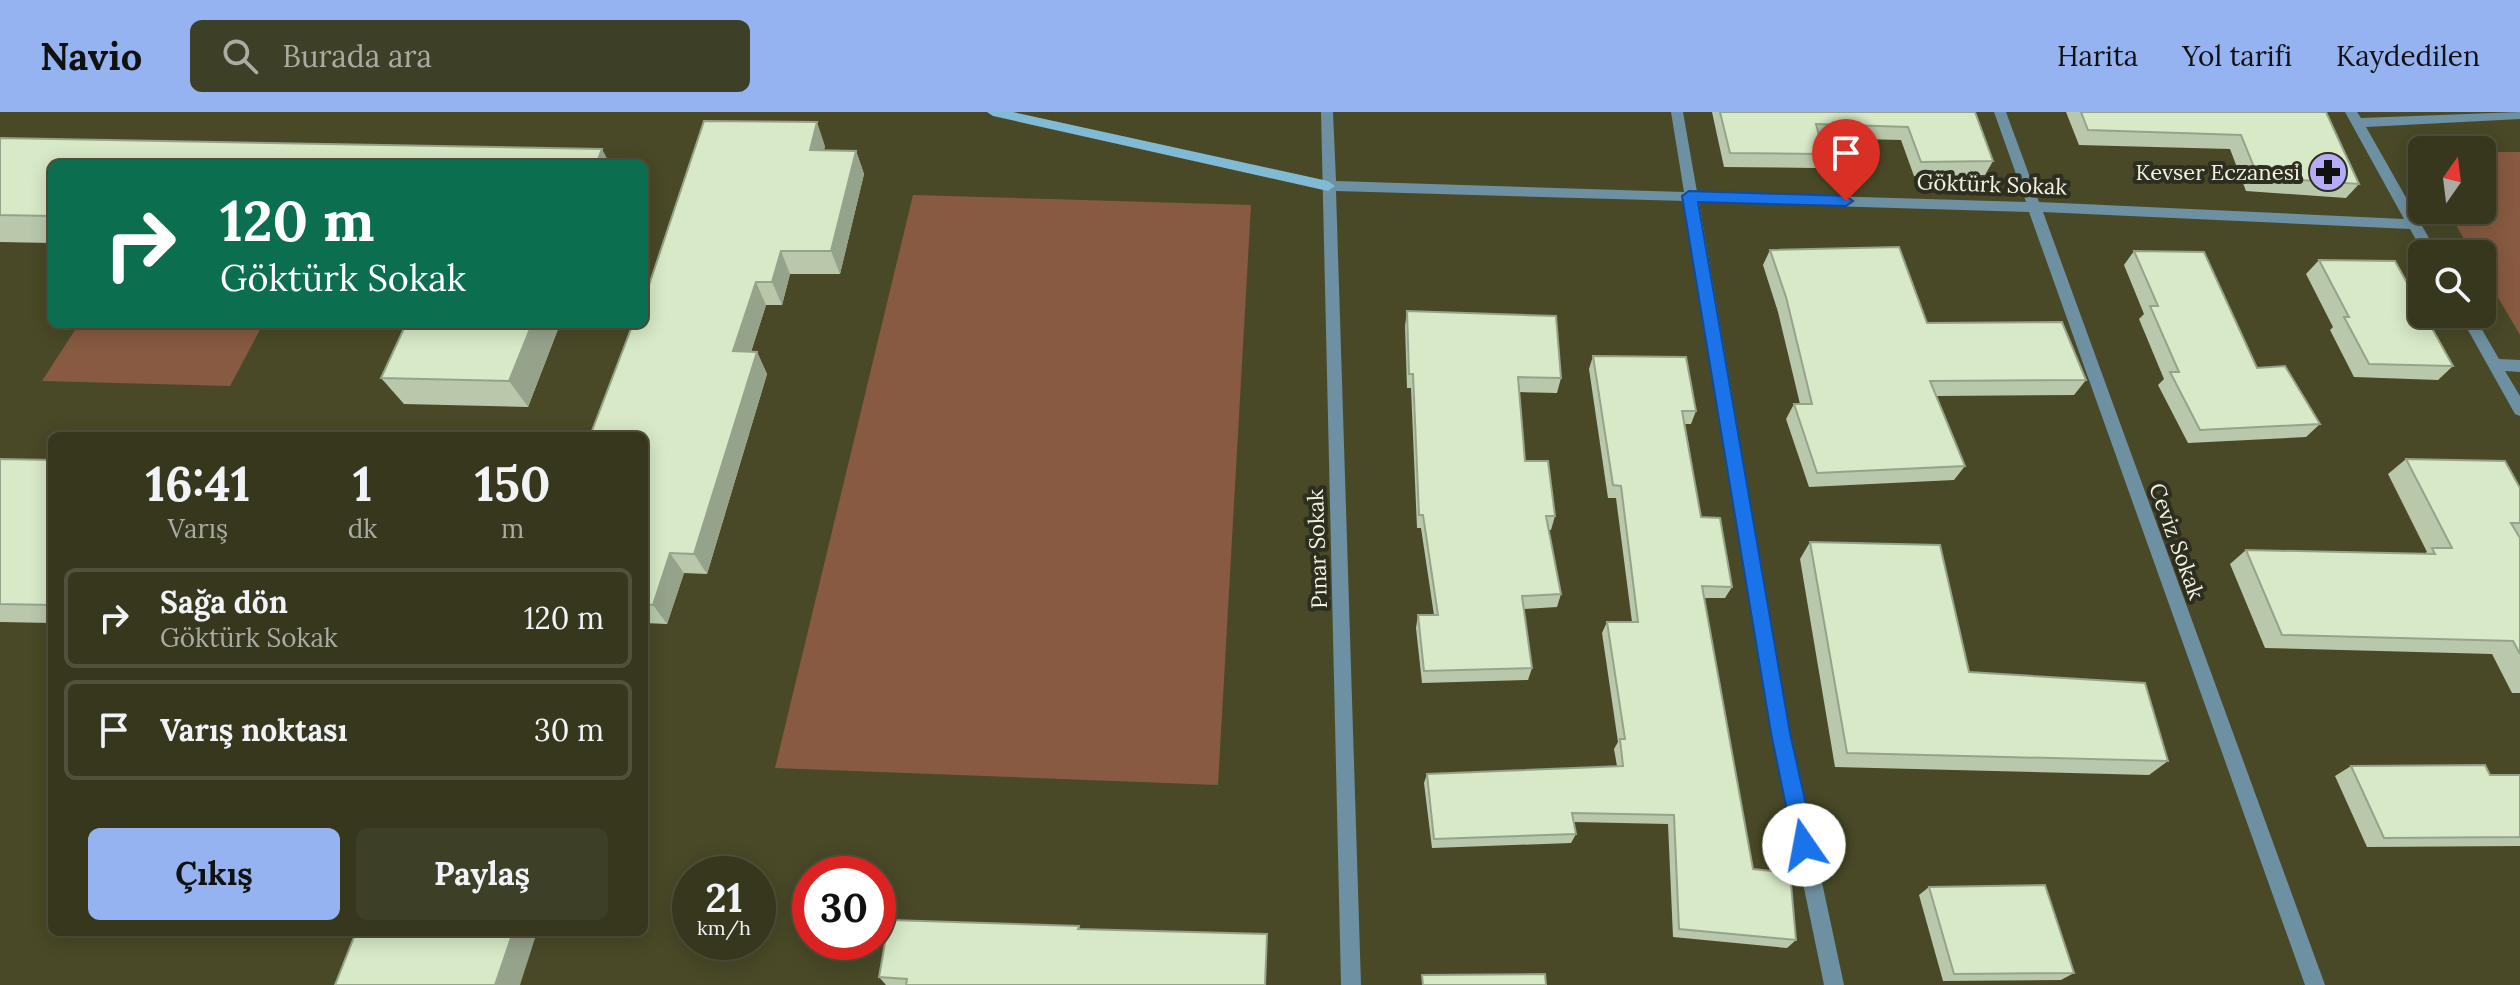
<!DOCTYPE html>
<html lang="tr">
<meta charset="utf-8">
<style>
:root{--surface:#37371e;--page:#3e3f27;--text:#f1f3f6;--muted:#aaaca4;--line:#51513c;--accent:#95b2f1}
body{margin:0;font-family:Lora,serif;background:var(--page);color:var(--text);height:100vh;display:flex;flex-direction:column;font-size:30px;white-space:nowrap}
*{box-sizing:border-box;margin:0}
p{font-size:26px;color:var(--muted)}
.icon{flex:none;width:44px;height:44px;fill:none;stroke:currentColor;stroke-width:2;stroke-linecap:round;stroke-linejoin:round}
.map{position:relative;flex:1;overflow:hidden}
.details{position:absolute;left:48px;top:320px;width:600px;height:504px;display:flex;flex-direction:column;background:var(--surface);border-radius:12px;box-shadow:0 4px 20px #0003,0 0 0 2px var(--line)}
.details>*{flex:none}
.hud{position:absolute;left:48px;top:48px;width:600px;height:168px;border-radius:12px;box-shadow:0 4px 20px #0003,0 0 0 2px var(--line);background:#0b6e4f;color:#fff;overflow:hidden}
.needle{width:52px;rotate:14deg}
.buttons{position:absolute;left:2408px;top:24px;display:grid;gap:16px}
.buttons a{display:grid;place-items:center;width:88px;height:88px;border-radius:12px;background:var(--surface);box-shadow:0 4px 20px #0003,0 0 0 2px var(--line);font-size:40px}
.speed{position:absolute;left:672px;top:744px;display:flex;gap:16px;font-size:40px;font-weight:700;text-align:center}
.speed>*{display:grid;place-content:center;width:104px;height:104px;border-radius:50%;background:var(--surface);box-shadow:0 4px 20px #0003,0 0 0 2px var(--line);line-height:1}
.speed small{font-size:20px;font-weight:400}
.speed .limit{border:12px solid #d22;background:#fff;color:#111}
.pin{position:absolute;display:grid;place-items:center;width:68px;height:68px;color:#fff;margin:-82px -34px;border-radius:50% 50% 50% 0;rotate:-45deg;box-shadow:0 0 8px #0007}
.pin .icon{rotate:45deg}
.me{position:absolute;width:88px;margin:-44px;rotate:348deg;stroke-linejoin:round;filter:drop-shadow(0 0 6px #0008)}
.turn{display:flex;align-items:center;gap:28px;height:168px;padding:0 40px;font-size:36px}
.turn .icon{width:104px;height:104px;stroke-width:2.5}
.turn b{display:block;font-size:56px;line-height:68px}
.eta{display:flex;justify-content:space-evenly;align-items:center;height:136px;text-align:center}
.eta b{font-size:48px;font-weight:700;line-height:56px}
.action{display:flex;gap:16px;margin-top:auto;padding:16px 40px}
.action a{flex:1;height:92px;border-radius:12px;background:var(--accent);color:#111;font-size:32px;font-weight:700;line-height:92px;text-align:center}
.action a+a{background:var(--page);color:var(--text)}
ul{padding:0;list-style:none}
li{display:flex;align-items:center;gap:24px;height:100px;margin:0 16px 12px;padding:0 24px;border:4px solid var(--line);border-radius:12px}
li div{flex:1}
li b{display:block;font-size:30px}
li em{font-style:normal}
header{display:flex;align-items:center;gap:48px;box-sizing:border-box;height:112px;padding:0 40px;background:var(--accent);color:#111}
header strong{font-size:38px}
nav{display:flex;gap:44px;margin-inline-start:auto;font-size:28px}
.search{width:560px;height:72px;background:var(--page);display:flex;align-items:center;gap:20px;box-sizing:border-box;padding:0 28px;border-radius:12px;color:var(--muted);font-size:30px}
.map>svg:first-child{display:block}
.green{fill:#875a41}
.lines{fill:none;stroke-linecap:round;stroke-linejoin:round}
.street{fill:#6d91a2;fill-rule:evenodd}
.secondary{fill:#80bad5;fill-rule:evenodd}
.wall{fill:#b9c8aa}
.shaded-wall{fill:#96a38b}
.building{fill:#d7e9c6;stroke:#96a38b;stroke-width:2}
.route{fill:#1a73e8;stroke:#114b97;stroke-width:2}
.labels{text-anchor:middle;stroke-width:8;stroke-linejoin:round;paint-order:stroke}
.poi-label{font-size:22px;fill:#f1f2df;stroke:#2e2e20;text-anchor:end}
.street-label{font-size:22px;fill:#f1f2df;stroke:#2e2e20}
</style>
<header>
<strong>Navio</strong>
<div class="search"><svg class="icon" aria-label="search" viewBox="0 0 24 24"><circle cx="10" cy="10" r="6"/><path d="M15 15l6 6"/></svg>Burada ara</div>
<nav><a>Harita</a><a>Yol tarifi</a><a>Kaydedilen</a></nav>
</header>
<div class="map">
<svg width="2520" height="873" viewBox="0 0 2520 873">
<rect width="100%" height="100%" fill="#494928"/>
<path class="green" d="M 2482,40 L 2520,40 L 2520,223 L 2482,158 L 2482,142 L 2473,142 L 2447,98 L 2482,98 Z
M 913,83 L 1251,93 L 1218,673 L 775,656 Z
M 79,212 L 263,212 L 230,274 L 42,269 Z"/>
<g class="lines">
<path class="street" d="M 1321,0 L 1333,0 L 1336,69 L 1684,80 L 1671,0 L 1683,0 L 1697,80 L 2026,90 L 1994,0 L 2006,0 L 2039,90 L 2404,107 L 2345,0 L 2357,0 L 2361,6 L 2520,0 L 2520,7 L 2366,15 L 2438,142 L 2424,142 L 2410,117 L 2043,100 L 2325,873 L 2305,873 L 2029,100 L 1699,90 L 1790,621 L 1844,873 L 1824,873 L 1772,621 L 1685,89 L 1336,79 L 1361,873 L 1341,873 Z
M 2459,202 L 2473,202 L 2499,247 L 2520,248 L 2520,260 L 2505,259 L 2520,284 L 2520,304 L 2515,302 Z"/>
<path class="secondary" d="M 987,0 L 1013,0 L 1328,69 L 1335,74 L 1328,79 L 993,4 Z"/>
</g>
<path class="wall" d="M 1712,0 L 1975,0 L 1993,49 L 1985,63 L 1914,64 L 1901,28 L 1820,26 L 1824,42 L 1818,56 L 1724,55 Z
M 2066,0 L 2326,0 L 2359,72 L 2346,86 L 2246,79 L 2230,37 L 2079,33 Z
M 0,26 L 52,52 L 52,131 L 0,130 Z
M 825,34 L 824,38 L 856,39 L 864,62 L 840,162 L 790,162 L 782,193 L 766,193 L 751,240 L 757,240 L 767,262 L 707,462 L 684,461 L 667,512 L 644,511 L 644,324 L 634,217 Z
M 1770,138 L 1927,211 L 2086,268 L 2074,283 L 1936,284 L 1965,354 L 1954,368 L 1809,375 L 1786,307 L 1794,292 L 1800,292 L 1778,200 L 1763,153 Z
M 2134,139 L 2257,256 L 2320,312 L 2306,325 L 2188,331 L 2158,273 L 2164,267 L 2139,207 L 2144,202 L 2124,153 Z
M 2319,148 L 2453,254 L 2438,268 L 2354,265 L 2330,218 L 2333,215 L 2306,162 Z
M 1407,199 L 1561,266 L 1557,281 L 1519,280 L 1525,349 L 1555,404 L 1551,418 L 1548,418 L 1561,482 L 1557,495 L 1524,497 L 1532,556 L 1528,568 L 1422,571 L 1416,516 L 1418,503 L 1434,503 L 1421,416 L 1417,416 L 1411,276 L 1407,276 L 1405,214 Z
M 560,212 L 528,295 L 404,292 L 381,266 Z
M 1593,244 L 1696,299 L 1691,312 L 1685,312 L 1701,405 L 1732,475 L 1725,486 L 1704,486 L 1753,757 L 1796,828 L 1787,836 L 1673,825 L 1668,712 L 1574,710 L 1576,722 L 1571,731 L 1432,736 L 1424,671 L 1427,662 L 1617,654 L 1614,637 L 1618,630 L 1602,521 L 1607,510 L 1632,510 L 1616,386 L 1608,386 L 1589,257 Z
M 0,347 L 52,348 L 52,511 L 0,510 Z
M 2406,347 L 2520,376 L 2520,581 L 2512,581 L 2492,542 L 2265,536 L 2230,452 L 2246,438 L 2424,442 L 2427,440 L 2388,362 Z
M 1810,430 L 1969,560 L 2168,649 L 2149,663 L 1835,655 L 1800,447 Z
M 2351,654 L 2490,663 L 2520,663 L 2520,734 L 2367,735 L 2335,664 Z
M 1929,775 L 2074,861 L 2061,868 L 1943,869 L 1919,783 Z
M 1079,814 L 1080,817 L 1266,873 L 886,873 L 879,865 Z"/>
<path class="shaded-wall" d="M 817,10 L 825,34 L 818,62 L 810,38 Z
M 602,37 L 610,52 L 596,52 Z
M 856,39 L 864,62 L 840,162 L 831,139 Z
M 781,139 L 790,162 L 782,193 L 772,170 Z
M 756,170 L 766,193 L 744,262 L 733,239 Z
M 532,212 L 560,212 L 528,295 L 509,269 Z
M 757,240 L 767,262 L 707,462 L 694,442 Z
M 670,441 L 684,461 L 667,512 L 653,493 Z
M 513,820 L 537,820 L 520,873 L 495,873 Z"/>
<path class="building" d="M 1720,0 L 1975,0 L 1993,49 L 1921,50 L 1908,15 L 1816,12 L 1824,42 L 1730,41 Z
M 2081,0 L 2326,0 L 2359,72 L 2258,65 L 2241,23 L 2088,18 Z
M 704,9 L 817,10 L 810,38 L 856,39 L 831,139 L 781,139 L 772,170 L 756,170 L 733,239 L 757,240 L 694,442 L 670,441 L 653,493 L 644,492 L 644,324 L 590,324 L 631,217 L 634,217 L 636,212 L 644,212 L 644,188 Z
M 0,26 L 602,37 L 596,52 L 52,52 L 52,104 L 0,103 Z
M 1899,135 L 1927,211 L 2062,210 L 2086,268 L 1930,269 L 1965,354 L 1817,361 L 1794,292 L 1812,292 L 1786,185 L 1770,138 Z
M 2134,139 L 2204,140 L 2257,256 L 2285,254 L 2320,312 L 2200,318 L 2170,260 L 2179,260 L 2150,194 L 2158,194 Z
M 2319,148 L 2395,149 L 2422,198 L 2422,202 L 2424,202 L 2453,254 L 2369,252 L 2344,205 L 2349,205 Z
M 1407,199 L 1556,204 L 1561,266 L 1518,265 L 1525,349 L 1548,349 L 1555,404 L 1546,404 L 1561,482 L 1522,484 L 1532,556 L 1424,559 L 1418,503 L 1438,503 L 1423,403 L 1419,403 L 1413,262 L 1409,262 Z
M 406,212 L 532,212 L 509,269 L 381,266 Z
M 1593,244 L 1686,245 L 1696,299 L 1682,299 L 1701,405 L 1720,406 L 1732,475 L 1702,474 L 1753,757 L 1790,761 L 1796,828 L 1679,817 L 1674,703 L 1572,701 L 1576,722 L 1434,727 L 1427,662 L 1623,654 L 1620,627 L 1625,627 L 1607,510 L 1638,510 L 1621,374 L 1613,373 Z
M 0,347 L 52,348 L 52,493 L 0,492 Z
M 2406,347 L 2505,349 L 2520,376 L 2520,411 L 2511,411 L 2520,426 L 2520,542 L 2513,529 L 2282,523 L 2246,438 L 2435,442 L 2432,436 L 2452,436 Z
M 1810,430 L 1940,433 L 1969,560 L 2145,571 L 2168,649 L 1847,641 Z
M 2485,653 L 2490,663 L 2520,663 L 2520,725 L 2384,726 L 2351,654 Z
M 2045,773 L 2074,861 L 1954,862 L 1929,775 Z
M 889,808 L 1079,814 L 1078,817 L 1267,822 L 1265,873 L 906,873 L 907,867 L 879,865 Z
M 356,820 L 513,820 L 495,873 L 335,873 Z
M 1545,862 L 1546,873 L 1423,873 L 1422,863 Z"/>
<path class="route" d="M 1689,79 L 1846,84 L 1853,89 L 1846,94 L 1698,90 L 1790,621 L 1815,733 L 1812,740 L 1804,743 L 1797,740 L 1794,733 L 1771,621 L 1682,84 Z"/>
<defs>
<symbol id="pharmacy-disc" viewBox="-11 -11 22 22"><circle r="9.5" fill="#b5acf8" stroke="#2e2e20"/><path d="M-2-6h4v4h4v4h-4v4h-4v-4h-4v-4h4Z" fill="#111"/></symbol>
</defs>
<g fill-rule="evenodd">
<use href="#pharmacy-disc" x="2306" y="38" width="44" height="44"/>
</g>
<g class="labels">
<g class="poi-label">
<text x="2300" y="68">Kevser Eczanesi</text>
</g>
<g class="street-label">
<text transform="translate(1992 72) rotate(2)" y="8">Göktürk Sokak</text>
<text transform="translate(2177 429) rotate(70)" y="8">Ceviz Sokak</text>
<text transform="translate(1317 437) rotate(-92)" y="8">Pınar Sokak</text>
</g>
</g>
</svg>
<div class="buttons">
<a><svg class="needle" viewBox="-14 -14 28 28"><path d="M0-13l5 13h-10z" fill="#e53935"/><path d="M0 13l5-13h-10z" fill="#aaaca4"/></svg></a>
<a><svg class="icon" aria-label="search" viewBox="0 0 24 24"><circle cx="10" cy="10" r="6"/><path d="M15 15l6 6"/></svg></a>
</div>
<div class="speed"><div>21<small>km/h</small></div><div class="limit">30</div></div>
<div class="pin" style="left:1846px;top:89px;background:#d93025"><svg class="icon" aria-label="arrive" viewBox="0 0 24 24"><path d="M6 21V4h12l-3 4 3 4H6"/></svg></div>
<svg class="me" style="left:1804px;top:733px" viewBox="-20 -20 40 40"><circle r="19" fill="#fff"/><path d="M0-13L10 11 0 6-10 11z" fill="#1a73e8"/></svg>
<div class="hud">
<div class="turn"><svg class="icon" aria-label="right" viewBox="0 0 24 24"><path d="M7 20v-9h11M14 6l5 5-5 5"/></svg><div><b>120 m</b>Göktürk Sokak</div></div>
</div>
<section class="details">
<div class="eta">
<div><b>16:41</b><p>Varış</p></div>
<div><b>1</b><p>dk</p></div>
<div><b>150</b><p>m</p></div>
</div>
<ul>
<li><svg class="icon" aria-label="right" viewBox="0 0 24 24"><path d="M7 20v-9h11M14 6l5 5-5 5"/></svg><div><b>Sağa dön</b><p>Göktürk Sokak</p></div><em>120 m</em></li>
<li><svg class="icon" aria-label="arrive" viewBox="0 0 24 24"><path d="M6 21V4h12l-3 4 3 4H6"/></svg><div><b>Varış noktası</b></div><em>30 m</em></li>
</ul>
<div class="action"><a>Çıkış</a><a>Paylaş</a></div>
</section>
</div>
